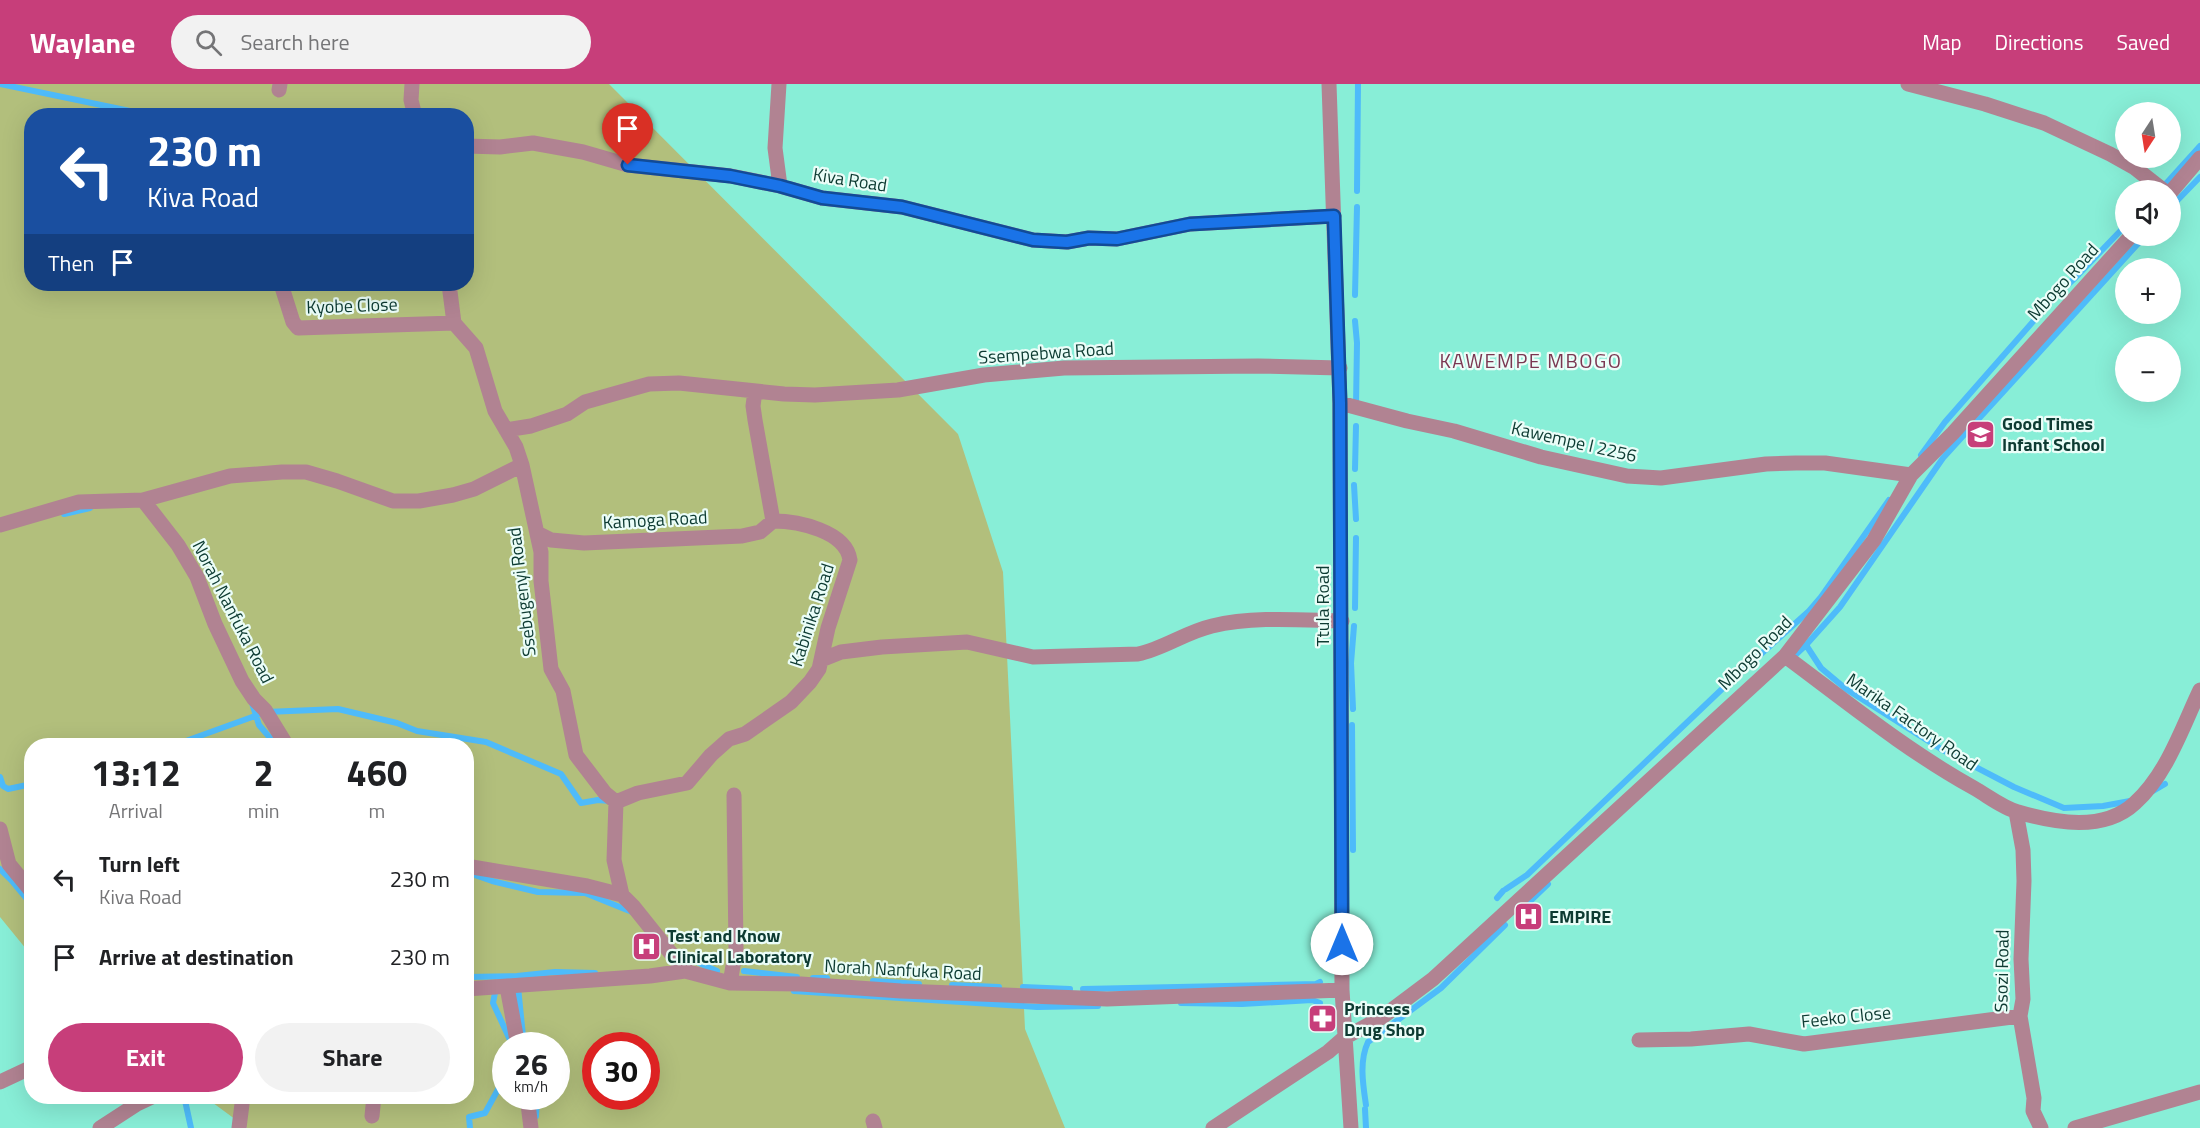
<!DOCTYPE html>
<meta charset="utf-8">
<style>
:root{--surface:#fff;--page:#f2f2f2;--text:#202124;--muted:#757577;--accent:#c73e7a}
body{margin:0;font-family:"Titillium Web",sans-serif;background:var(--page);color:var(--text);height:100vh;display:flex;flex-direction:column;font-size:22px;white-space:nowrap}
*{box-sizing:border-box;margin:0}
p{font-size:20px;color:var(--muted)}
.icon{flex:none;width:33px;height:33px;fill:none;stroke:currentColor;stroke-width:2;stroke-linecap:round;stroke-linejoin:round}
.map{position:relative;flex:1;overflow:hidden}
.drawer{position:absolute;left:24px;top:654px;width:450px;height:366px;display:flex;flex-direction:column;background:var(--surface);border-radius:24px;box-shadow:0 6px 24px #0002}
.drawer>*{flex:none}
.banner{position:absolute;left:24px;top:24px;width:450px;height:183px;border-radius:24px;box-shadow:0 6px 24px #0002;background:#1a4fa0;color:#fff;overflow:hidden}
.needle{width:39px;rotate:192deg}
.tools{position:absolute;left:2115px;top:18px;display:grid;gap:12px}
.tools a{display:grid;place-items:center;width:66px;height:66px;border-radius:50%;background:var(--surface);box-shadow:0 6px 24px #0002;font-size:30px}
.speed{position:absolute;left:492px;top:948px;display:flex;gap:12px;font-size:30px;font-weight:700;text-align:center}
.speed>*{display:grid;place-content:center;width:78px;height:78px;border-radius:50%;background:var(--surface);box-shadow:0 6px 24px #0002;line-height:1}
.speed small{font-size:15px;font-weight:400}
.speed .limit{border:9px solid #d22;background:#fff;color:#111}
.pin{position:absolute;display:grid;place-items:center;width:51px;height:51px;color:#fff;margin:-62px -26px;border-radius:50% 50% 50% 0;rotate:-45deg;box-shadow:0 0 6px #0007}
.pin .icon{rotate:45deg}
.me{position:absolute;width:66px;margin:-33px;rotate:0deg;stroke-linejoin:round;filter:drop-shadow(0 0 4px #0008)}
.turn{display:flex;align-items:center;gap:21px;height:126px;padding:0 24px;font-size:27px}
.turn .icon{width:78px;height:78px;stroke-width:2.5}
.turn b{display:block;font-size:42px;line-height:51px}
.then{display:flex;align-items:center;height:57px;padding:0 24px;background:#0003;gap:12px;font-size:22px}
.eta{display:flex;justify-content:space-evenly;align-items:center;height:102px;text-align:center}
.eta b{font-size:36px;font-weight:700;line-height:42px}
.action{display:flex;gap:12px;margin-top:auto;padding:12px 24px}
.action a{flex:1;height:69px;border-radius:36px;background:var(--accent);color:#fff;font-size:24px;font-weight:700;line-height:69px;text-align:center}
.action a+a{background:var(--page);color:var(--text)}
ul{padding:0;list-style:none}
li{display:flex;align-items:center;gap:18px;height:78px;padding:0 24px}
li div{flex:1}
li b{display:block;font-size:22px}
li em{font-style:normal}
header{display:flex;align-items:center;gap:36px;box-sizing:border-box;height:84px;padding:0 30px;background:var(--accent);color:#fff}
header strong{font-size:28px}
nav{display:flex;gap:33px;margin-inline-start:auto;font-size:21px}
.search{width:420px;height:54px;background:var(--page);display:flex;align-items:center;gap:15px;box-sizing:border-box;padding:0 21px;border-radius:33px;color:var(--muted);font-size:22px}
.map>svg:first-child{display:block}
.green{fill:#b2bf7c;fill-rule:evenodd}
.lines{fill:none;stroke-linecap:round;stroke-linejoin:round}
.stream{stroke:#4ebbfa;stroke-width:6}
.minor{stroke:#b18392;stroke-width:15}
.route-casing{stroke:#114b97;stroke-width:15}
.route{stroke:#1a73e8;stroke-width:10}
.labels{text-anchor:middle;stroke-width:4.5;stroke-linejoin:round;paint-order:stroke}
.street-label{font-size:18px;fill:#0d3b32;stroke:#ebfdf8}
.poi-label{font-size:18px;font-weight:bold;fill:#0d3b32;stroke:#ebfdf8;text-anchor:start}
.neighbourhood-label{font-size:20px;letter-spacing:1.5px;fill:#7a3651;stroke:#ebfdf8}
</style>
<header>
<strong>Waylane</strong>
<div class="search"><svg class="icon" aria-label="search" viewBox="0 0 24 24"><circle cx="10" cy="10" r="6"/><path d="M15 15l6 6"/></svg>Search here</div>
<nav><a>Map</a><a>Directions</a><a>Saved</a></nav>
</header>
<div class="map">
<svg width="2200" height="1044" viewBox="0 0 2200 1044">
<rect width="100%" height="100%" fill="#88eed7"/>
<path class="green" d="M 0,0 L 609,0 L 958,350 L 1003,488 L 1025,945 L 1065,1044 L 247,1044 L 205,1013 L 466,1012 L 466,662 L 32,662 L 31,871 L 0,833 ZM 32,32 L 466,32 L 466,200 L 32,200 ZM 506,962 L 556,962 L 556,1012 L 506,1012 ZM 596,962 L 646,962 L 646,1012 L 596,1012 Z"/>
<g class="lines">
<path class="stream" d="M 0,0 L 154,32
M 2162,104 L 2200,62
M 1357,107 L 1358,0
M 2170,124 L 2200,93
M 1355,211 L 1357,123
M 1355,237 L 1357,259 L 1356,322
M 1921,371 L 1945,338 L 2052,216 L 2079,190 L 2126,141
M 1355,385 L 1356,342
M 1354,401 L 1356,435
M 64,430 L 90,424
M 1355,524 L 1356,454
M 1806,561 L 1821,584 L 1846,605 L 1941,665 L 2014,703 L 2064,724 L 2103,722 L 2130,717
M 1791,575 L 1806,561 L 1840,523 L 1943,374 L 2145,152
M 252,619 L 259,641 L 277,662
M 1353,625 L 1351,579 L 1354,542
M 1352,641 L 1353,766
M 172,662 L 266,628 L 338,625 L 397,639 L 417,647 L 486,658 L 561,690 L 581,719 L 598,716 L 610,717
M 0,693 L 3,702 L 8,705 L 32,700
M 2153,707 L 2165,700
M 0,785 L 12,797 L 32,821
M 469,789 L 492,797 L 538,808 L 585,809 L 632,828
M 1506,805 L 1527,791 L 1721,606 L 1809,527 L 1821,513 L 1889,416
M 1497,814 L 1503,807
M 1518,829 L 1548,800
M 677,869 L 717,887
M 744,887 L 797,893
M 466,893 L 517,892 L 555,888 L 595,889
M 813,894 L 827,894
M 873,897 L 919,900
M 952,901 L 999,903
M 518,903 L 523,952
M 1023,903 L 1070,905
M 496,904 L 493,919 L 511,958
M 1083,905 L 1316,900 L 1320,898
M 794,907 L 1037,923 L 1098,922
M 1181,919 L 1242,920 L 1312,916 L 1320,919
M 184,1012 L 191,1044
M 1366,1021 C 1363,1001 1359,977 1368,958 L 1441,904 L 1505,841
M 1365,1025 L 1366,1044
M 536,1032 L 537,1012
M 470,1044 L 469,1033 L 485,1029 L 501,1000 L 506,997"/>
<path class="minor" d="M 412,0 L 411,16 L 415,32
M 779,0 L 775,64 L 780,102
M 1329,0 L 1340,319 L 1342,906 L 1351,1044
M 1908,0 L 1985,20 L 2044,39 L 2110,70 L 2135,84 L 2163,106
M 279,6 L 280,0
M 466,62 L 500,63 L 533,59 L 583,68 L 628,81 L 731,92 L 780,102 L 822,114 L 902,123 L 1033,156 L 1067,158 L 1089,154 L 1117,155 L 1190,140 L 1334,132
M 2170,109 L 2200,74
M 281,200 L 293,238 L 298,244 L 454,239
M 449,200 L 454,239 L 476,264 L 495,327 L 516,363 L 522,381 L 541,468 L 541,497 L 551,585 L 563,607 L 576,671 L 605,709 L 616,718 L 614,776 L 622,811
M 755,307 L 753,322 L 755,336 L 773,437
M 1340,319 L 1407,337 L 1454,347 L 1541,373 L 1627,392 L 1661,394 L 1766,380 L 1796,379 L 1825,379 L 1911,391
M 506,346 L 531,342 L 567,330 L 585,318 L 649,300 L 679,299 L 784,310 L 815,311 L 898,306 L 984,291 L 1064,284 L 1258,282 L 1340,284
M 143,416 L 230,392 L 282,388 L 306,388 L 337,397 L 393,417 L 419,417 L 453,411 L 474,405 L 522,381
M 0,441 L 79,418 L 143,416 L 178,461 L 197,493 L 215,540 L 242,597 L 254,615 L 265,626 L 287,662
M 537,449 L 551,456 L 584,459 L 742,452 L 760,448 L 773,437
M 1785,572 C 1847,618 1907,667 1974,704 C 1988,712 2003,724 2018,728 C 2055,739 2104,748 2135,719 C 2167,690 2182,644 2200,606
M 821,576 L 841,568 L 882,563 L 967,558 L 1033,573 L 1138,570 C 1163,565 1186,548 1212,542 C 1254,532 1300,536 1342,537
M 616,718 L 638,709 L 687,699 L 711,671 L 729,655 L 745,650 L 791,618 L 810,598 L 819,585 L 828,544 L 850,476 C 846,447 798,437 773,437
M 2016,728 L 2023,766 L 2024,797 L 2021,875 L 2023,915 L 2020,932 L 2034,1014 L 2033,1027 L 2041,1044
M 0,745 L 9,780 L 32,808
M 466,782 L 587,802 L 622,811 L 633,822 L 685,887 L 730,899 L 801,900 L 901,907 L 1107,915 L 1342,906
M 730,899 L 736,865 L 734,711
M 507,903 L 518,962
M 466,905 L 650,892 L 685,887
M 1639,956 L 1691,955 L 1749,950 L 1804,960 L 2020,932
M 0,998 L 32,983
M 527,1012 L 531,1044
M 372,1032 L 374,1012
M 873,1037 L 875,1044
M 100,1044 L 137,1020 L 154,1012
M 239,1044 L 243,1012
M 1213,1044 L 1328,968 L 1344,954 L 1381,934 L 1433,895 L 1785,572 L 1874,456 L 1911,391 L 1953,349 L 2131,152
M 2075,1044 L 2200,1008"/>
</g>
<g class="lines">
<defs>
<path id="route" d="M 628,81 L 730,92 L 780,102 L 822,114 L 902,123 L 1033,156 L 1067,158 L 1089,154 L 1117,155 L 1190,140 L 1334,132 L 1340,319 L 1342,860"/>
</defs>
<use href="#route" class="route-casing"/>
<use href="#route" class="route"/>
</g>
<defs>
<symbol id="school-square" viewBox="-11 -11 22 22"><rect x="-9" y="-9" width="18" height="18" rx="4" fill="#c73e7a" stroke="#ebfdf8"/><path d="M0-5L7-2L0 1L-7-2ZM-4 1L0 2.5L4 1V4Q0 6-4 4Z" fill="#fff"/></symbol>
<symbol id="hospital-square" viewBox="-11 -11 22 22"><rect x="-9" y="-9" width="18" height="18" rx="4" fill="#c73e7a" stroke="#ebfdf8"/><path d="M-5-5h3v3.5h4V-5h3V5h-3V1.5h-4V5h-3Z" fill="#fff"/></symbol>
<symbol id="pharmacy-square" viewBox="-11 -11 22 22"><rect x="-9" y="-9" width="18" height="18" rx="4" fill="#c73e7a" stroke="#ebfdf8"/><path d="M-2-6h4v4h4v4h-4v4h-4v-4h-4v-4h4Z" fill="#fff"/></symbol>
</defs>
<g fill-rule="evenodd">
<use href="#school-square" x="1964" y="334" width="33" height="33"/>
<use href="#hospital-square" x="1512" y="816" width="33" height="33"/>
<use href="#hospital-square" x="630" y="846" width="33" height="33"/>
<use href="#pharmacy-square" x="1306" y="918" width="33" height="33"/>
</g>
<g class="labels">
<g class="street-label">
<text transform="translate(850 96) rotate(9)" y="6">Kiva Road</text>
<text transform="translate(2063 198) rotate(-48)" y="6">Mbogo Road</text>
<text transform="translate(352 222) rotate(-2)" y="6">Kyobe Close</text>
<text transform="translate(1046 269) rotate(-4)" y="6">Ssempebwa Road</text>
<text transform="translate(1574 358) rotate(13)" y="6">Kawempe I 2256</text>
<text transform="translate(655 436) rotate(-3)" y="6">Kamoga Road</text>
<text transform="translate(522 508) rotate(-97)" y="6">Ssebugenyi Road</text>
<text transform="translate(1323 522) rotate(-90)" y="6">Ttula Road</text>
<text transform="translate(233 528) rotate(63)" y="6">Norah Nanfuka Road</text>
<text transform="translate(812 531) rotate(-72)" y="6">Kabinika Road</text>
<text transform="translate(1755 569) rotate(-45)" y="6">Mbogo Road</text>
<text transform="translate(1912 638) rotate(35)" y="6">Marika Factory Road</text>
<text transform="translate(903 886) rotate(3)" y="6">Norah Nanfuka Road</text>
<text transform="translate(2002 887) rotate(-89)" y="6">Ssozi Road</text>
<text transform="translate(1846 933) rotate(-6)" y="6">Feeko Close</text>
</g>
<g class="poi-label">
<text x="2002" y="346">Good Times<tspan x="2002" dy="21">Infant School</tspan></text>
<text x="1549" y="839">EMPIRE</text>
<text x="667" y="858">Test and Know<tspan x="667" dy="21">Clinical Laboratory</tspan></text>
<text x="1344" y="931">Princess<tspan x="1344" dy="21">Drug Shop</tspan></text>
</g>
<g class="neighbourhood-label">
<text x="1531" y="284">KAWEMPE MBOGO</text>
</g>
</g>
</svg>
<div class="tools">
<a><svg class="needle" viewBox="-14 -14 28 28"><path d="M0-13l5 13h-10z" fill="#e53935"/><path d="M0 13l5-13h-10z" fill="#757577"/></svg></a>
<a><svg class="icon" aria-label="sound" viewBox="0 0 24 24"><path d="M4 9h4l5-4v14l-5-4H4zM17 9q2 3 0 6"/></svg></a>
<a>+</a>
<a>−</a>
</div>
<div class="speed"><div>26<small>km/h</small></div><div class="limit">30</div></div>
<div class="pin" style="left:628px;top:81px;background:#d93025"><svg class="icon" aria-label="arrive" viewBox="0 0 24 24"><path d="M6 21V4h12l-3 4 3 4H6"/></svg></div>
<svg class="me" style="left:1342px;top:860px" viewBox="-20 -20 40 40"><circle r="19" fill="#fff"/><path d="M0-13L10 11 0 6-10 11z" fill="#1a73e8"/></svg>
<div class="banner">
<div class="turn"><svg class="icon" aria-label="left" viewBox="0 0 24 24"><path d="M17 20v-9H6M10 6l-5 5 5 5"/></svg><div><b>230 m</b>Kiva Road</div></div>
<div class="then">Then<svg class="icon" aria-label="arrive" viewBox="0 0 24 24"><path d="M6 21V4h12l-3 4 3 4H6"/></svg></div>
</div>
<section class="drawer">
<div class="eta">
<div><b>13:12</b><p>Arrival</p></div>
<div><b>2</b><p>min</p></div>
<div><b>460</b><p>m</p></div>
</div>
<ul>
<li><svg class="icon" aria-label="left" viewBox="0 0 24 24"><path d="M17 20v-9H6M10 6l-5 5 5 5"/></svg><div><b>Turn left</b><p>Kiva Road</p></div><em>230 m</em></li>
<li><svg class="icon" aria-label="arrive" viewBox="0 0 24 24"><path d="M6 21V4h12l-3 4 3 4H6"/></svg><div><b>Arrive at destination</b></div><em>230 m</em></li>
</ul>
<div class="action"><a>Exit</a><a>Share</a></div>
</section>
</div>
